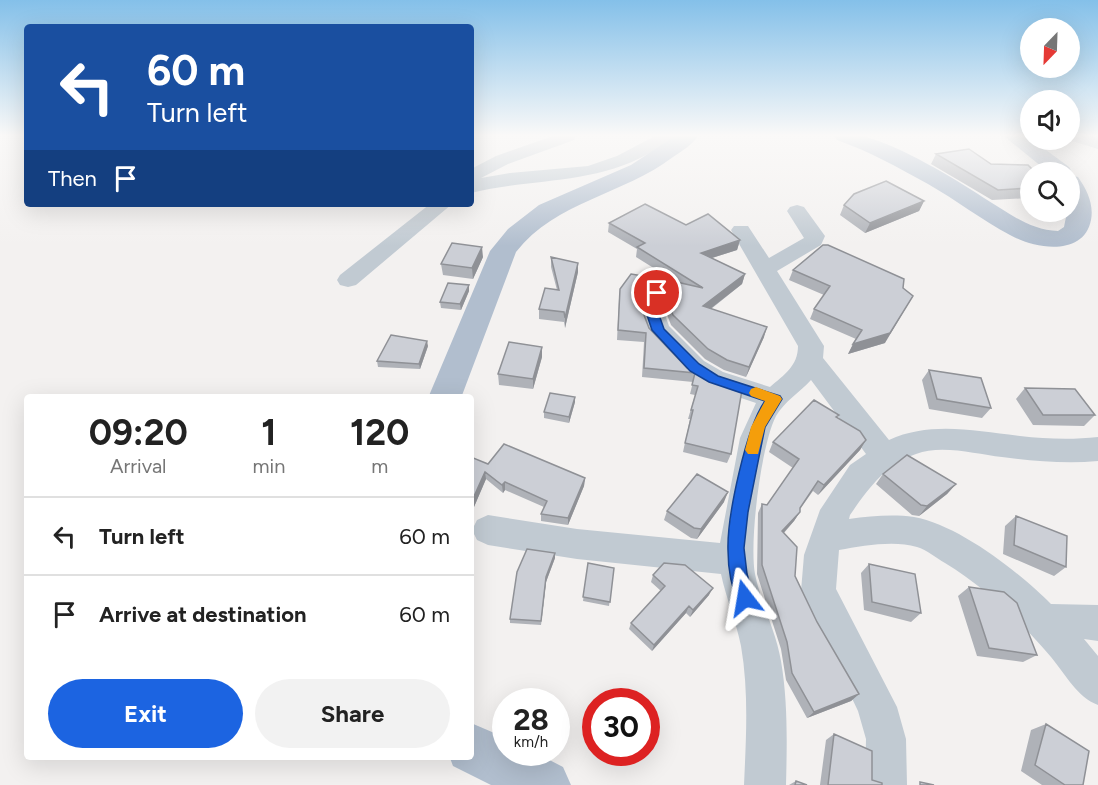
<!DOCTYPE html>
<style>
:root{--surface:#fff;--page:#f2f2f2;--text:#222;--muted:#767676;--line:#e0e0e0;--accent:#1c64e1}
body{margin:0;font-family:Figtree,sans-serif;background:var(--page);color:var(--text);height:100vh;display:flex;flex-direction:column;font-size:22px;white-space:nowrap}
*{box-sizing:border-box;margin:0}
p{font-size:20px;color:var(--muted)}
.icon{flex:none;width:33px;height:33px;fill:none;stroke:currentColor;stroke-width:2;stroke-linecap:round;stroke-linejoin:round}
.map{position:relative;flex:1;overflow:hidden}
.details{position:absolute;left:24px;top:394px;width:450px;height:366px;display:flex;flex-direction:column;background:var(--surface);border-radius:6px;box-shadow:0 6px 24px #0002}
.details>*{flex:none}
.guide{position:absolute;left:24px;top:24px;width:450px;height:183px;border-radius:6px;box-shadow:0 6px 24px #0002;background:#1a4fa0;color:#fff;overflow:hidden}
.needle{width:39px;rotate:203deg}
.fabs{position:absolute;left:1020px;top:18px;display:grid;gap:12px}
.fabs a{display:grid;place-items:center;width:60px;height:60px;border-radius:50%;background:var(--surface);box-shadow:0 6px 24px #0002;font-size:30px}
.speed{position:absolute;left:492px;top:688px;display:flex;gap:12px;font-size:30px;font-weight:700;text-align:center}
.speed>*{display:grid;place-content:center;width:78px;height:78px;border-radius:50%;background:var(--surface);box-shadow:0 6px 24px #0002;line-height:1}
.speed small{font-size:15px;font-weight:400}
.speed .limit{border:9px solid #d22;background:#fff;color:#111}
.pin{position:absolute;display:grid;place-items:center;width:51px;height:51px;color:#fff;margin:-26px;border:3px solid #fff;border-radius:50%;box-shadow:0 2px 6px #0007}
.me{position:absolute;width:66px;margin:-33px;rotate:346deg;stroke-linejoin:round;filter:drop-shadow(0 0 4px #0008)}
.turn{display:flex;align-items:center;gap:21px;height:126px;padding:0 24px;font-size:27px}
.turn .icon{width:78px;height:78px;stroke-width:2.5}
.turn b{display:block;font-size:42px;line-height:51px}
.then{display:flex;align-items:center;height:57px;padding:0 24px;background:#0003;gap:12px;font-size:22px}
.eta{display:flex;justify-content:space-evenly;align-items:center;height:102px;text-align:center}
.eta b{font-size:36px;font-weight:700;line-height:42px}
.primary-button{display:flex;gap:12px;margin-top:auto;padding:12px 24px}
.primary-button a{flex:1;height:69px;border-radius:36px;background:var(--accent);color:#fff;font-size:24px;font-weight:700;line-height:69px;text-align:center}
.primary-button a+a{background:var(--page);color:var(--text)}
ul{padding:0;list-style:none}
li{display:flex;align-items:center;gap:18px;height:78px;padding:0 24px;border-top:2px solid var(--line)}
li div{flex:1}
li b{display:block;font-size:22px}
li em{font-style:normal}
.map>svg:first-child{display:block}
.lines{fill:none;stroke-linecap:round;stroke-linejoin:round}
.minor{fill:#c1cad2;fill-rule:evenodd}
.major{fill:#b1bece;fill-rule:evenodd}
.wall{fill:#afb2b8}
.shaded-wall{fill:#8f9196}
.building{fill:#cccfd6;stroke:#8f9196;stroke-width:1.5}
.route{fill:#1c64e1;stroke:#124192;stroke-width:1.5}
.slow{fill:#f59e0b}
</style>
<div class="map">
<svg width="1098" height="785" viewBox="0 0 1098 785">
<rect width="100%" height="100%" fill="#f3f1f0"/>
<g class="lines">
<path class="minor" d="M 553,136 L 576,136 L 574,140 L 508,164 L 481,178 L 510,173 L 588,166 L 617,156 L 655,136 L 674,136 C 668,144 657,150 648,154 C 592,185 531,178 471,193 L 471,169 L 496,156 Z
M 1070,136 L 1091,136 L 1098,138 L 1098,149 L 1069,140 Z
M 430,204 L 452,204 L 356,285 L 348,287 L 340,285 L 337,280 L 340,275 Z
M 797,205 L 804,207 L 825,236 L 821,245 L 777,271 L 824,346 L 823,358 L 889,440 C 931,421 975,431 1020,436 C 1046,439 1072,440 1098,437 L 1098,461 C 1066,464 1034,461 1002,457 C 976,454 941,444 916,454 C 885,465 868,489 850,515 L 849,519 C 871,516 893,514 914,517 C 959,525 1019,572 1051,604 L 1098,605 L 1098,641 L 1084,639 L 1098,656 L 1098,705 C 1077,697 1066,675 1051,657 C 1020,621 986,588 945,563 C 936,558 927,550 917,547 C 893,540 863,546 839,550 L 836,589 L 897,707 L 906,739 L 907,785 L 865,785 L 866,739 L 858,711 L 801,591 L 804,555 L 820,510 L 850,465 L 866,454 L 811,380 C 800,392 784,402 776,416 C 761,445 749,542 755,574 C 761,604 776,631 781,661 C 788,702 787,744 786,785 L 744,785 C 746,739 749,692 741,646 C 736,621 726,598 721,574 L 577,559 L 488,545 L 477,540 L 472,530 L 477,520 L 488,515 L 577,529 L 720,543 L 740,438 L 756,403 L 705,386 L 686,375 L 649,336 L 640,312 L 649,288 L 657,286 L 665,288 L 669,293 L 664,312 L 669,326 L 704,361 L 723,372 L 770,387 C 784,375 798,366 798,346 L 731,230 L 734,226 L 748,226 L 769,258 L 804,238 L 787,211 L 790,207 Z"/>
<path class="major" d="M 675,136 L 698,136 C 692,145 682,151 673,157 C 623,195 556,201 516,252 L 461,398 L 428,398 L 490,251 L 508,229 L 539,205 L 631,165 Z
M 834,136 C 844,136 856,134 866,137 C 900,146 954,178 984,198 C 1009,213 1029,230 1058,231 L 1064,227 L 1067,212 L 1070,212 L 1070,172 L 1048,172 L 1004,136 L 1027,136 L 1069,167 L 1072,172 L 1070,175 L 1078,177 C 1087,190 1094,204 1091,220 C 1084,257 1034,249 1010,235 C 982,220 956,200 928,184 C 897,167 871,152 837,140 Z
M 471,723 L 506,738 L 506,753 L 536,753 L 563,767 L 571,785 L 491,785 L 453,766 L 450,758 L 471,758 Z"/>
</g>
<path class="wall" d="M 1052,140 L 1069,140 L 1068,142 L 1060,144 Z
M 936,154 L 1030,172 L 1030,197 L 1029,198 L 992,200 L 931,164 Z
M 924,201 L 919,211 L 865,233 L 840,215 L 844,205 Z
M 609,223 L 686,225 L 740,240 L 737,250 L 712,258 L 745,274 L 742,284 L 711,309 L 764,337 L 746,377 L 724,370 L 705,359 L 671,325 L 666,312 L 672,281 L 676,282 L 636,257 L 637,249 L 608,232 Z
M 823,245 L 885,343 L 848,354 L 856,339 L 810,319 L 814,309 L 824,295 L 789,280 L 793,270 Z
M 483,257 L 473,279 L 443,275 L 441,264 Z
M 551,257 L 578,263 L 578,272 L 565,328 L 564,322 L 539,319 L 539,309 L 557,290 L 551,267 Z
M 649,277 L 648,286 L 640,305 L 649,328 L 687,368 L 707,379 L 731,454 L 727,463 L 683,452 L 690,419 L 688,419 L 695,395 L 690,394 L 693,382 L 642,377 L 644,342 L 617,340 L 619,299 Z
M 469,285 L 469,291 L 461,310 L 441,308 L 440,302 Z
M 428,346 L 420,369 L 378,367 L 377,361 Z
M 542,347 L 542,357 L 533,389 L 499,385 L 498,374 Z
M 929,370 L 991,408 L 982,418 L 929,409 L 922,380 Z
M 1025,388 L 1095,415 L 1084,426 L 1033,425 L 1016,399 Z
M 575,402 L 569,423 L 544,418 L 544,412 Z
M 838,418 L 866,440 L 860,450 L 818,495 L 813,491 L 800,509 L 800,512 L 794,521 L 784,533 L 795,576 L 817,622 L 859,694 L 851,701 L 807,718 L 786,680 L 781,649 L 757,574 L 758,513 L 762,504 L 767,505 L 793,468 L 769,452 L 773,442 Z
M 471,457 L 488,464 L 585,478 L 584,486 L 568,525 L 541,521 L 541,514 L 544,507 L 505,490 L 503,493 L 486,479 L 471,514 Z
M 883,474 L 956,484 L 947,494 L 919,516 L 912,515 L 876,484 Z
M 724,502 L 697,539 L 691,538 L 664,520 L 667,511 Z
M 1016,516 L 1066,567 L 1054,576 L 1003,554 L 1005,526 Z
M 555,553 L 555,558 L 546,582 L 541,625 L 510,623 L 510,619 Z
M 588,563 L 614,568 L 609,606 L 583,601 Z
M 869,564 L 921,613 L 911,622 L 864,610 L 861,573 Z
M 653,575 L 709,595 L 690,617 L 686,613 L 652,651 L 629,629 L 631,623 L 661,591 L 651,582 Z
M 969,587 L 1037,655 L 1023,662 L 977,656 L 958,596 Z
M 1046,724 L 1083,785 L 1042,785 L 1021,771 L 1031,730 Z
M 834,734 L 872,780 L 882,785 L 820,785 L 826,740 Z
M 796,781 L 807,785 L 789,785 Z"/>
<path class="shaded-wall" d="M 1063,140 L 1069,140 L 1068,142 L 1060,144 Z
M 924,201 L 919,211 L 865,233 L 870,223 Z
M 740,240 L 737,250 L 699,262 L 701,253 Z
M 482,247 L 483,257 L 473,279 L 472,268 Z
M 578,263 L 578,272 L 565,328 L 565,318 Z
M 745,274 L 742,284 L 701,316 L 703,306 Z
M 649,277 L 648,286 L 638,311 L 639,302 Z
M 469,285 L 469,291 L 461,310 L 460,304 Z
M 913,296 L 885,343 L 848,354 L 853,344 Z
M 767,327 L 764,337 L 746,377 L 749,367 Z
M 427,341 L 428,346 L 420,369 L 419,364 Z
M 542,347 L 542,357 L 533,389 L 533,379 Z
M 575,397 L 575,402 L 569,423 L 569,417 Z
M 866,440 L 860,450 L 818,495 L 824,485 Z
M 485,472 L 486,479 L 471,514 L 471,503 Z
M 585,478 L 584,486 L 568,525 L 568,518 Z
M 505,482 L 505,490 L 503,493 L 502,485 Z
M 956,484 L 947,494 L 919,516 L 927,506 Z
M 728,492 L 724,502 L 697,539 L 701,529 Z
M 800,512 L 794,521 L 777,540 L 782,531 Z
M 555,553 L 555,558 L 546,582 L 541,625 L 546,577 Z
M 713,588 L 709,595 L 690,617 L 693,610 Z
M 689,606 L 686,613 L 652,651 L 654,645 Z
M 859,694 L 851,701 L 807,718 L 814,712 Z"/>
<path class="building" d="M 969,149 L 991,164 L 1028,165 L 1035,172 L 1030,172 L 1030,188 L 998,190 L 936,154 Z
M 886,181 L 924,201 L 870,223 L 844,205 L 854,194 Z
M 645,204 L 686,225 L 708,214 L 740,240 L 701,253 L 745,274 L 703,306 L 767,327 L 749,367 L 727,360 L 708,349 L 673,315 L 668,302 L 672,281 L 703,288 L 637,247 L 645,243 L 609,223 Z
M 452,243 L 482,247 L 472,268 L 441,264 Z
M 823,245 L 828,245 L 904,279 L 903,288 L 913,296 L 890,333 L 853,344 L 862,330 L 814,309 L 830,286 L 793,270 Z
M 551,257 L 578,263 L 565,318 L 564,312 L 539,309 L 545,288 L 559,290 Z
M 631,274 L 649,277 L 639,302 L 649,328 L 687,368 L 707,379 L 742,390 L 731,454 L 685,443 L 693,410 L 691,410 L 698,386 L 692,385 L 695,373 L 644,368 L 646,333 L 618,330 L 620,289 Z
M 448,283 L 469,285 L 460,304 L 440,302 Z
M 391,335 L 427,341 L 419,364 L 377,361 Z
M 509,342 L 542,347 L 533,379 L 498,374 Z
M 929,370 L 981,378 L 991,408 L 937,399 Z
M 1025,388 L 1075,389 L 1095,415 L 1043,415 Z
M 550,393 L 575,397 L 569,417 L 544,412 Z
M 814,400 L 839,415 L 836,417 L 860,431 L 866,440 L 824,485 L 818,481 L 800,508 L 800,512 L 782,531 L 797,547 L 795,576 L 817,622 L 859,694 L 814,712 L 792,673 L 787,642 L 762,565 L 762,504 L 767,505 L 799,459 L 773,442 Z
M 504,444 L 585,478 L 568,518 L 541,514 L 547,501 L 505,482 L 502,485 L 485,472 L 471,503 L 471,457 L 488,464 Z
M 907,455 L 956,484 L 927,506 L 921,505 L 883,474 Z
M 697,474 L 728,492 L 701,529 L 694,528 L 667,511 Z
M 1016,516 L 1067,536 L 1066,567 L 1014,545 Z
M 527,549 L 555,553 L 546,577 L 541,621 L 510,619 L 517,572 Z
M 588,563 L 614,568 L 610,602 L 583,597 Z
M 664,563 L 685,565 L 713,588 L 693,610 L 689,606 L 654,645 L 631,623 L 665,586 L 653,575 Z
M 869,564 L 915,574 L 921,613 L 872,602 Z
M 969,587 L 1004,592 L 1017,603 L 1037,655 L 989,648 Z
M 1046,724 L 1089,751 L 1083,785 L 1065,785 L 1035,765 Z
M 834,734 L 872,751 L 872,780 L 882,783 L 882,785 L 828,785 Z
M 796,781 L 807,785 L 795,785 Z
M 920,782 L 934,785 L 920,785 Z"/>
<linearGradient id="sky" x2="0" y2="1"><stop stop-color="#84c0e9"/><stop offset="0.55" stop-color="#faf9f8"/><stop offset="1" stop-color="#faf9f8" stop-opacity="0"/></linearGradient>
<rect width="1098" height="246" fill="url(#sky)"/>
<path class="route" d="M 657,289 L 663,293 L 658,312 L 664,329 L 699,364 L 718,376 L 780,396 L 782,399 L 765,427 L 748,512 L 744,548 L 747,574 L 754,598 L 751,604 L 745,607 L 739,604 C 731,587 728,568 728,550 C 727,516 746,428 765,401 L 709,382 L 690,371 L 652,330 L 646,312 L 651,293 Z"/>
<path class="slow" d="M 756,387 L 780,396 L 782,399 L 765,427 L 758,454 L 748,454 L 745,450 L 751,427 L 765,401 L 751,396 L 749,393 L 751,389 Z"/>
</svg>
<div class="fabs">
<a><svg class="needle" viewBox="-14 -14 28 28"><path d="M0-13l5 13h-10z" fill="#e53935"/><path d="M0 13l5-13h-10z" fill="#767676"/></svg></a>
<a><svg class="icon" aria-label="sound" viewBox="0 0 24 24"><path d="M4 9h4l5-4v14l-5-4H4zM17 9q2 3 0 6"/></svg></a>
<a><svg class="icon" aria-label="search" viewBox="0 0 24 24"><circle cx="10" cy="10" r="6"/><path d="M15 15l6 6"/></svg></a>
</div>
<div class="speed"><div>28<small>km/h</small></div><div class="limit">30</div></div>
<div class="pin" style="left:657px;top:293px;background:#d93025"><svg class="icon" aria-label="arrive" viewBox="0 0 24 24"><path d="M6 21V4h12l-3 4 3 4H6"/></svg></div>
<svg class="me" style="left:745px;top:598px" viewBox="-20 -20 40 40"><path d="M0-17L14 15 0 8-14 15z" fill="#1c64e1" stroke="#fff" stroke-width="4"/></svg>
<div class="guide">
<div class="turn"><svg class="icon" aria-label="left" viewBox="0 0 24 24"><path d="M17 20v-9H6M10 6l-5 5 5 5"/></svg><div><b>60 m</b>Turn left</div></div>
<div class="then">Then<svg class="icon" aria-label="arrive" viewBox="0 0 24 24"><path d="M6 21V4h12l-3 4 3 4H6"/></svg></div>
</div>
<section class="details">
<div class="eta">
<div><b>09:20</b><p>Arrival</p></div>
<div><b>1</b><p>min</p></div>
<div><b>120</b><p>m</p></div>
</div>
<ul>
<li><svg class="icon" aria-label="left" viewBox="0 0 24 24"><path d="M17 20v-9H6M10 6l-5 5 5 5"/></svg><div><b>Turn left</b></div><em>60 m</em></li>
<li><svg class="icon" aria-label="arrive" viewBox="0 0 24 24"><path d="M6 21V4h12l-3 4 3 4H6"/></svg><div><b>Arrive at destination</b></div><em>60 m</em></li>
</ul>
<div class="primary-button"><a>Exit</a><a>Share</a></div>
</section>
</div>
